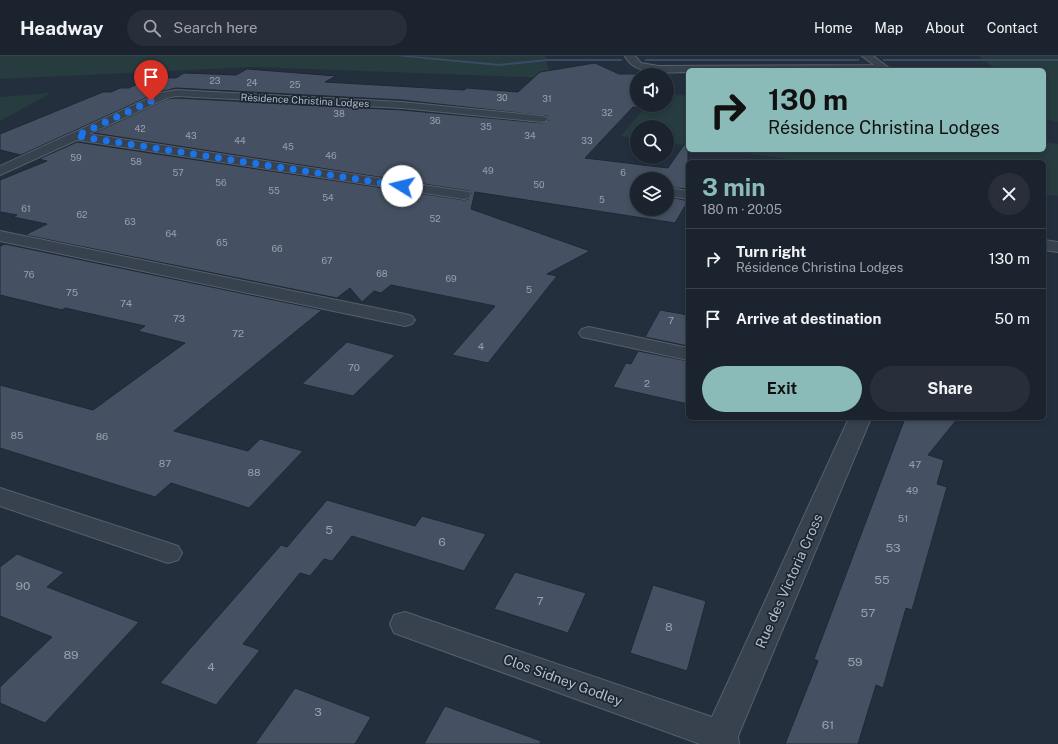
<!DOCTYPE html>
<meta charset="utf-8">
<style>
:root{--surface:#1b232e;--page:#282f3a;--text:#f1f3f6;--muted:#a0a4aa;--line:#39404a;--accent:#8bbbb9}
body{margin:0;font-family:"Public Sans",sans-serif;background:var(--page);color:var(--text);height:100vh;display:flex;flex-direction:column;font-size:15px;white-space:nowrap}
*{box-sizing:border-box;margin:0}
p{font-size:13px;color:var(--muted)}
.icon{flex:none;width:22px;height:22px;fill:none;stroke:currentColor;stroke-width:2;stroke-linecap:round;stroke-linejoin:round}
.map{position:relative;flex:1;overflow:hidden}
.drawer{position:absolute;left:686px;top:104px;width:360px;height:260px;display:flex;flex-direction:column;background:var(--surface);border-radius:6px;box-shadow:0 2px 6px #0003,0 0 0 1px var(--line)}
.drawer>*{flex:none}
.top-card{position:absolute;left:686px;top:12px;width:360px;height:84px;border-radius:6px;box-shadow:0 2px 6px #0003,0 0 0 1px var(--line);background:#8bbbb9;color:#111;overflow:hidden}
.buttons{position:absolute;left:630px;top:12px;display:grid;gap:8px}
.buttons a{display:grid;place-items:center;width:44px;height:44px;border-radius:50%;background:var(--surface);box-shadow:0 2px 6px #0003,0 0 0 1px var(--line);font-size:20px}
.pin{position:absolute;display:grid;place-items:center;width:34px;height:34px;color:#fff;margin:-41px -17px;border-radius:50% 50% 50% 0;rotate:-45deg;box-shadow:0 0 4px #0007}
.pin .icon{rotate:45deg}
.me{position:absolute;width:44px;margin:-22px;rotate:279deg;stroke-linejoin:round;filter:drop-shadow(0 0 3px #0008)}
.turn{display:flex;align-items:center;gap:14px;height:84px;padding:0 16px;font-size:18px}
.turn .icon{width:52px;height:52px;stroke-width:2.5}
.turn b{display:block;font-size:28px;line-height:34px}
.round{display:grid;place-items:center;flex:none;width:42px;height:42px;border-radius:21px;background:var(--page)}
.headline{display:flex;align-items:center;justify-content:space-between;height:68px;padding:0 16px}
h1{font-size:24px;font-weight:700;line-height:30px;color:var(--accent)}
.cta{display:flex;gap:8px;margin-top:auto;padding:8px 16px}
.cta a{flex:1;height:46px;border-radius:24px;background:var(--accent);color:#111;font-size:16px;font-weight:700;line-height:46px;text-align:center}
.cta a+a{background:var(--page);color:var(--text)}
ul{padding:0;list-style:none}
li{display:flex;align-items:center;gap:12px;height:60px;padding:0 16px;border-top:1px solid var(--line)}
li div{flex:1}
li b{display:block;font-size:15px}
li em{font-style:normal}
header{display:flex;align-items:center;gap:24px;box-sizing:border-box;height:56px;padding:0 20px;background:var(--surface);border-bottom:1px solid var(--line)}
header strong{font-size:19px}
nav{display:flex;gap:22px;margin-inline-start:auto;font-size:14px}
.search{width:280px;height:36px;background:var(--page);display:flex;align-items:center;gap:10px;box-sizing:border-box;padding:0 14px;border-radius:22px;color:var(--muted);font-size:15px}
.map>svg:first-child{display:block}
.green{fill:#263c3f}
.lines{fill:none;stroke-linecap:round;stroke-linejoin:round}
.stream{fill:#394c67;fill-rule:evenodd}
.building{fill:#455162;stroke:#1f2835;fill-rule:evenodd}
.minor-casing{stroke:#565f6c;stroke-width:2}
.minor{fill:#38414e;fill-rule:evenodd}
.route{stroke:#1a73e8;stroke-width:7;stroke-dasharray:0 12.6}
.labels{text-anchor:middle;stroke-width:3.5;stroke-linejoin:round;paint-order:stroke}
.far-number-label{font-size:9px;fill:#98a1af}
.far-street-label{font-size:10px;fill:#b4bcc9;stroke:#1d2633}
.number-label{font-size:10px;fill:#98a1af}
.near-number-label{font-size:12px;fill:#98a1af}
.near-street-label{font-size:14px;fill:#b4bcc9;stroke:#1d2633}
</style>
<header>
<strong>Headway</strong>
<div class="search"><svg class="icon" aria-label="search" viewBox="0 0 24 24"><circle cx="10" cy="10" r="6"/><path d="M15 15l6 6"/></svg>Search here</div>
<nav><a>Home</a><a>Map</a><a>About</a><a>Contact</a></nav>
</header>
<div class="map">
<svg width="1058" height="688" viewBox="0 0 1058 688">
<rect width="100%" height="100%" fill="#242f3e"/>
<path class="green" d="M 0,0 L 545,0 L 551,22 L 254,11 L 0,23 Z
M 979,0 L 1058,0 L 1058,66 L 1044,63 L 1044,53 L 1047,53 L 1044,50 L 1044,14 L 997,14 Z
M 51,37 L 0,65 L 0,41 Z
M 667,37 L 688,40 L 688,90 L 667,87 L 667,71 L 637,71 L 637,83 L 621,80 L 647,49 L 667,49 Z
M 1044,86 L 1058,88 L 1058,140 L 1044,138 L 1044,106 L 809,106 L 721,94 L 1044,94 Z"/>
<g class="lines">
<path class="stream" d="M 396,0 L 412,0 L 499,8 L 547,3 L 621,3 L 623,4 L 621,5 L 547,5 L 499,10 Z
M 646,3 L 858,3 L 860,4 L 858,5 L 644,5 Z
M 882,3 L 1058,3 L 1058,5 L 884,5 Z"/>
</g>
<path class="building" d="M 595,7 L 619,18 L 667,18 L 637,19 L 637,49 L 643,49 L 641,52 L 633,51 L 585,102 L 668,112 L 688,83 L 688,133 L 676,132 L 671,133 L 668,136 L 671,141 L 688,145 L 675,167 L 475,136 L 471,153 L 590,195 L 547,218 L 557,220 L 488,307 L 452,299 L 495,250 L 391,229 L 381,237 L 374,235 L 362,246 L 350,232 L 337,242 L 25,179 L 47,168 L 13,161 L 17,159 L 0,156 L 0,124 L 47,105 L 39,103 L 77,86 L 464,144 L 469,143 L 472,138 L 469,135 L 94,77 L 167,43 L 176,42 L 402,54 L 542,67 L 549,64 L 547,60 L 402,44 L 176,32 L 159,36 L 21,99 L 0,94 L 0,78 L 103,36 L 111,36 L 120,32 L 129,32 L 152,21 L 176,22 L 184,17 L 236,19 L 247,13 L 336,20 L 325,26 L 464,34 L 467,32 L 518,36 L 540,16 ZM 637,123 L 667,123 L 667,153 L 637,153 Z
M 5,188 L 322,254 L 174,375 L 248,395 L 260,383 L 303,395 L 249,452 L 171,427 L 155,441 L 0,392 L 0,329 L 93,354 L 185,287 L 138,275 L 145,270 L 65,252 L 62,254 L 0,239 L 0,190 Z
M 660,254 L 688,259 L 688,290 L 645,281 Z
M 347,286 L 395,299 L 353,340 L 302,328 Z
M 638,295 L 688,305 L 688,348 L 613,331 L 626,307 L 631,308 Z
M 905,362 L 958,362 L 928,399 L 944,404 L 937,428 L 947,431 L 912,554 L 906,552 L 883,632 L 876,629 L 858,688 L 785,688 L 818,605 L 814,603 Z
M 327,444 L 415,470 L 422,460 L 486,478 L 464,515 L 352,480 L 332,505 L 324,503 L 310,520 L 300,517 L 243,588 L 260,594 L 216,649 L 160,627 L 281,489 L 287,491 Z
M 17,498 L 64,516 L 47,531 L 139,566 L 45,667 L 0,647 L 0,631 L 52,581 L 0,560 L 0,511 Z
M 515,516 L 586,537 L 568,577 L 494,553 Z
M 653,529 L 706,545 L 687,615 L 630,597 Z
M 295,632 L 371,661 L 355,688 L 255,688 Z
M 445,650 L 541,685 L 540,688 L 424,688 Z"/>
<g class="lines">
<defs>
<path id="minor" d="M 625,0 L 635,0 L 641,7 L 658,10 L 874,9 L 862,0 L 873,0 L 889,12 L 887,14 L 688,14 L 688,16 C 669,16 635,21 625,0 Z
M 176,34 L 402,46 L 542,60 L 546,61 L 548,63 L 546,65 L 542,66 L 402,52 L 176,40 L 167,42 L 89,78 L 469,136 L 471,139 L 469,142 L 464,143 L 77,84 L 0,119 L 0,110 L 160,37 Z
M 676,133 L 688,135 L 688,143 L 671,140 L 669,137 L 671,134 Z
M 0,175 L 405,258 L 412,260 L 415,264 L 412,268 L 405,270 L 0,185 Z
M 1044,184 L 1058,186 L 1058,196 L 1044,194 Z
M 589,271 L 688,292 L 688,304 L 582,281 L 579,277 L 582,273 Z
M 849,362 L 871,362 L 738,680 L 739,688 L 700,688 L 394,577 L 390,568 L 394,559 L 405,556 L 712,661 Z
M 0,432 L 178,490 L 182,497 L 178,504 L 168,507 L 0,450 Z"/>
</defs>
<use href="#minor" class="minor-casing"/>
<use href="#minor" class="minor"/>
</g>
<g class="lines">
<path class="route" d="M 151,45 L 76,80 L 402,130"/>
</g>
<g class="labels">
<g class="far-number-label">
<text x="215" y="28">23</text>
<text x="252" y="30">24</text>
<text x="295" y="32">25</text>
<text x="502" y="45">30</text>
<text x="547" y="46">31</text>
<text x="607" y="60">32</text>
<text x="339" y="61">38</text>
<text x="435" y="68">36</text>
<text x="486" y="74">35</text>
<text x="140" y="76">42</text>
<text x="191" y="83">43</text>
<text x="530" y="83">34</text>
<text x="240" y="88">44</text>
<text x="587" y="88">33</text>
<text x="288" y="94">45</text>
<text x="331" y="103">46</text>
<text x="76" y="105">59</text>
<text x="136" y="109">58</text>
<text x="488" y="118">49</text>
<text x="178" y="120">57</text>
<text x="623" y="120">6</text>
<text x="221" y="130">56</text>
<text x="539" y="132">50</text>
<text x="274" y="138">55</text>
<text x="328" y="145">54</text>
<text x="602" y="147">5</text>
<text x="26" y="156">61</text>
<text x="82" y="162">62</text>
<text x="435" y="166">52</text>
<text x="130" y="169">63</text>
<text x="171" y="181">64</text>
<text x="222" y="190">65</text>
<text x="277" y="196">66</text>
<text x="327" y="208">67</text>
<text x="382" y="221">68</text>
<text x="29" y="222">76</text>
<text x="451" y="226">69</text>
</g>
<g class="far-street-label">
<text transform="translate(305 44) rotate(3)" y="4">Résidence Christina Lodges</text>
</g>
<g class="number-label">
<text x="529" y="237">5</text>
<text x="72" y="240">75</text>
<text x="126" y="251">74</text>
<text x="179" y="266">73</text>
<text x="671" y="268">7</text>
<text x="238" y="281">72</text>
<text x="481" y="294">4</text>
<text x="354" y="315">70</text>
<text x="647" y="331">2</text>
<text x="17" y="383">85</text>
<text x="102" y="384">86</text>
<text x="165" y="411">87</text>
<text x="915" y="412">47</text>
<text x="254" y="420">88</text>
<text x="912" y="438">49</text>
<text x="903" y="466">51</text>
</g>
<g class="near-number-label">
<text x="329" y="478">5</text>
<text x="442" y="490">6</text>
<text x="893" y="496">53</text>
<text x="882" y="528">55</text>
<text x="23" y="534">90</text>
<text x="540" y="549">7</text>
<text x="868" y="561">57</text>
<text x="669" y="575">8</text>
<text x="71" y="603">89</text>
<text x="855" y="610">59</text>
<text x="211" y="615">4</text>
<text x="318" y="660">3</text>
<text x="828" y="673">61</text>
</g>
<g class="near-street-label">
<text transform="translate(789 525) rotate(-66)" y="5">Rue des Victoria Cross</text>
<text transform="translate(563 624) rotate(20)" y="5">Clos Sidney Godley</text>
</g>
</g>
</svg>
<div class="buttons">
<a><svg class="icon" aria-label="sound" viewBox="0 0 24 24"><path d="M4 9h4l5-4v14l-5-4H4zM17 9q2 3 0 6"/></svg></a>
<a><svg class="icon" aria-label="search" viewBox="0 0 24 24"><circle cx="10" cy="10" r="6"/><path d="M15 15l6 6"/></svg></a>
<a><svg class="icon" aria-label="layers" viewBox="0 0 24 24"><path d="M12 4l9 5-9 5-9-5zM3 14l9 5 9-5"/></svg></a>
</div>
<div class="pin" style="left:151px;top:45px;background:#d93025"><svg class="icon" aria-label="arrive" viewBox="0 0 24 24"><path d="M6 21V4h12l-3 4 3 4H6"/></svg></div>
<svg class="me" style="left:402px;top:130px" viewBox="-20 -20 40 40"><circle r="19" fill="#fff"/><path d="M0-13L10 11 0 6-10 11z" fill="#1a73e8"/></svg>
<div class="top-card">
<div class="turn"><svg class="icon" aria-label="right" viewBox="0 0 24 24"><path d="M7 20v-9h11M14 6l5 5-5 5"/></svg><div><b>130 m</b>Résidence Christina Lodges</div></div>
</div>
<section class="drawer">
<div class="headline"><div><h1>3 min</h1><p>180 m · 20:05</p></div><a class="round"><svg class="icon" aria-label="close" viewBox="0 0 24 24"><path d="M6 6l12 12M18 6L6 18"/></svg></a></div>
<ul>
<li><svg class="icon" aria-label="right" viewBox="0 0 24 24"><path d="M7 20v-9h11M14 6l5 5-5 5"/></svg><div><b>Turn right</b><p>Résidence Christina Lodges</p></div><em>130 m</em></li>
<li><svg class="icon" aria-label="arrive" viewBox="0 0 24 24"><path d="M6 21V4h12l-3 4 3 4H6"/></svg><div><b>Arrive at destination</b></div><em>50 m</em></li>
</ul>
<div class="cta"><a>Exit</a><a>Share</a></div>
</section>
</div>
